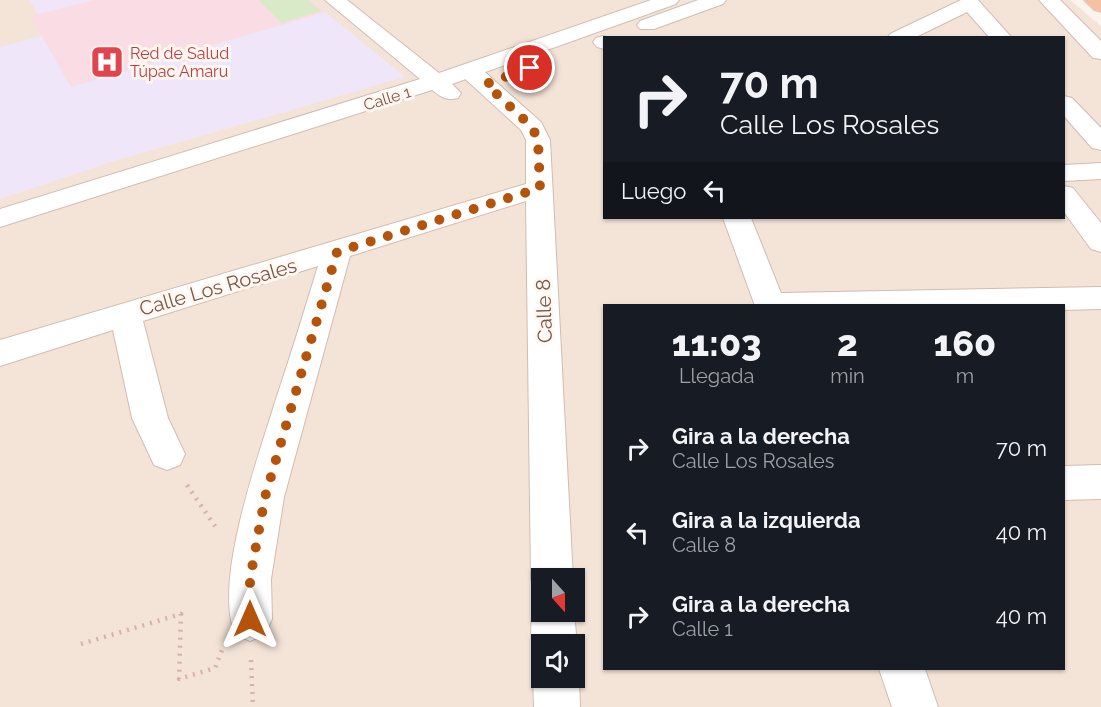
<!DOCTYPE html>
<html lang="es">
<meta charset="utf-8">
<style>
:root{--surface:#171b24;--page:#20242c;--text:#f1f3f6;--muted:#9ea1a6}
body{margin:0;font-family:Raleway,sans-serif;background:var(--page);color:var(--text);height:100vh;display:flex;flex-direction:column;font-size:22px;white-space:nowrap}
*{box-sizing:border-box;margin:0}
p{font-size:20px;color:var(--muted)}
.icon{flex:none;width:33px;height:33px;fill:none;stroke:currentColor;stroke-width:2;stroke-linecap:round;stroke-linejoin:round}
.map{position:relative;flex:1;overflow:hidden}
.panel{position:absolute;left:603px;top:304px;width:462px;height:366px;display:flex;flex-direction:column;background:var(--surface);border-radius:0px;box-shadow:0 2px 4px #0004}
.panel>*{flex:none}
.guide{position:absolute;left:603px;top:36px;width:462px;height:183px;border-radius:0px;box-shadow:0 2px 4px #0004;background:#171b24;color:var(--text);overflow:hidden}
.needle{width:39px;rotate:159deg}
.controls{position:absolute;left:531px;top:568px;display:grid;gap:12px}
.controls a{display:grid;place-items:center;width:54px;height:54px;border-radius:0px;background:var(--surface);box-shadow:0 2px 4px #0004;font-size:30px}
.pin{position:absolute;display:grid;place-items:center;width:51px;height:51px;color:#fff;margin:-26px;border:3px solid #fff;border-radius:50%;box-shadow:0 2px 6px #0007}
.me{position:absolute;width:66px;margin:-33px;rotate:0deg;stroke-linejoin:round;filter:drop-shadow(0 0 4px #0008)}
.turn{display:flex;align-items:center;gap:21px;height:126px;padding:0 18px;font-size:27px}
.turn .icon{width:78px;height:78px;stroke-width:2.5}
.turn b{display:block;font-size:42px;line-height:51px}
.then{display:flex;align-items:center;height:57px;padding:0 18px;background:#0003;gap:12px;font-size:22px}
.eta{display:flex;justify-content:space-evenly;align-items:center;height:102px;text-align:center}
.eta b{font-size:36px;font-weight:800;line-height:42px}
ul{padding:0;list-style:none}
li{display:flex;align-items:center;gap:18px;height:84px;padding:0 18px}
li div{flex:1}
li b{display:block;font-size:22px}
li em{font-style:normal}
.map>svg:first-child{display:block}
.residential{fill:#f4e4d8;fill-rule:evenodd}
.education{fill:#f0e6f9}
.medical{fill:#fadde4}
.green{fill:#d9eac8}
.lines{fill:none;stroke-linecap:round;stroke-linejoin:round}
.minor-casing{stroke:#d1bcb1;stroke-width:2}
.tertiary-casing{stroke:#d1bcb1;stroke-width:2}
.secondary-casing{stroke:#d4bbaf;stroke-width:2}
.trunk-casing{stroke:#d9d0cd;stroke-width:2}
.path{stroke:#d6b2a4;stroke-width:4.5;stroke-dasharray:2 6;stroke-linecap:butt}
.minor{fill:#fff;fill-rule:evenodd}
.tertiary{fill:#fff;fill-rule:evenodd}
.secondary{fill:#fff;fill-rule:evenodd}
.trunk{fill:#f6c0a4;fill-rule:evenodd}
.route{stroke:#b45309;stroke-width:10;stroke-dasharray:0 18}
.labels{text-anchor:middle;stroke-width:6;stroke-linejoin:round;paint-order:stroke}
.far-health-label{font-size:16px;fill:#be3a42;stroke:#fff7f0;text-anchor:start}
.far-street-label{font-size:16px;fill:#77574d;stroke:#fff7f0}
.street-label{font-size:20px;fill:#77574d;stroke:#fff7f0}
</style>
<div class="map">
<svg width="1101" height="707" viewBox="0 0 1101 707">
<rect width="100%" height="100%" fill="#fcf3ea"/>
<path class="residential" d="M 0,0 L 1070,0 L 1101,26 L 1101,707 L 0,707 ZM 604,38 L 1064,38 L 1064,218 L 604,218 ZM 604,306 L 1064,306 L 1064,669 L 604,669 ZM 542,579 L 574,579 L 574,612 L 542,612 ZM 542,645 L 574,645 L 574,678 L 542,678 Z"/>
<path class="education" d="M 29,0 L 95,0 L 38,14 Z
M 325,12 L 405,77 L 111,162 L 0,199 L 0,47 L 42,36 L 71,87 Z"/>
<path class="medical" d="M 95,0 L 311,0 L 325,12 L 71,87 L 30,16 Z"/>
<path class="green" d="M 258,0 L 308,0 L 321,11 L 282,23 Z"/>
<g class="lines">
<defs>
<path id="minor" d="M 961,0 L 978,0 L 1012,38 L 990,38 L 967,12 L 914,38 L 887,38 L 890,34 Z
M 603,36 L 610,38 L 604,38 L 604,49 L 597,47 L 593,42 L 596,38 Z
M 470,64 L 478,66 L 541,122 L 550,140 L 573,579 L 542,579 L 542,595 L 537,593 L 531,579 L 526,201 L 350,256 L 284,497 L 271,579 L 272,619 L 265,634 L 250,641 L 235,634 C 213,581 258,458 275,402 C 290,357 304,312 318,266 L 143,321 L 168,418 L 185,454 L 180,465 L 167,470 L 154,465 L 132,418 L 113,330 L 0,366 L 0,340 L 526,184 L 526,140 L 521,130 L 462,76 L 459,71 L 462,66 Z
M 1064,96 L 1072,98 L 1101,128 L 1101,150 L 1092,148 L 1064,116 Z
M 1101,163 L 1101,179 L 1064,181 L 1064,165 Z
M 1064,186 L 1073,188 L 1101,223 L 1101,252 L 1091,249 L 1064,212 Z
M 723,218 L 751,218 L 781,293 L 1101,287 L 1101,309 L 1064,310 L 1064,306 L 755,306 Z
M 1101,465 L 1101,499 L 1064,500 L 1064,466 Z
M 542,595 L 542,612 L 574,612 L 577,645 L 574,651 L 574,645 L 542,645 L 542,678 L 574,678 L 574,668 L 579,678 L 580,707 L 534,707 L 533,678 L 541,661 C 527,645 530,616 538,597 Z
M 879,669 L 925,669 L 938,707 L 892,707 Z"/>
<path id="tertiary" d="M 325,0 L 347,0 L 439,73 L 651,0 L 679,0 L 676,4 L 452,84 L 461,93 L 458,98 C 446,101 441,97 432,90 L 0,227 L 0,209 L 420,79 Z
M 698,0 L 726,0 L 723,4 L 654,29 L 640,29 L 637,25 L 640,21 Z"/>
<path id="secondary" d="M 1039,0 L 1060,0 L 1101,41 L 1101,59 L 1093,58 Z"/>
<path id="trunk" d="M 1084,0 L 1101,0 L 1101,12 L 1094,10 Z"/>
</defs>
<use href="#minor" class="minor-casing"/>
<use href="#tertiary" class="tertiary-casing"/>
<use href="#secondary" class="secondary-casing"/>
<use href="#trunk" class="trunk-casing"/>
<path class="path" d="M 187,485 L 217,529
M 81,644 L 181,614 L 179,679 L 215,668 L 222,650
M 251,660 L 253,707"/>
<use href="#minor" class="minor"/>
<use href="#tertiary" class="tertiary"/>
<use href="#secondary" class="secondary"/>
<use href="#trunk" class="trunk"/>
</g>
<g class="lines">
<path class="route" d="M 250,619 L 250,579 L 265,497 L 337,252 L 540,188 L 538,140 L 532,127 L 486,84 L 530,68"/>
</g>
<defs>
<symbol id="hospital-square" viewBox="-11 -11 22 22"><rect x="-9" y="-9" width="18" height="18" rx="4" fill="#e0444e" stroke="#fff7f0"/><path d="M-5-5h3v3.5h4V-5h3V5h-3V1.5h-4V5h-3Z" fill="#fff"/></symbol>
</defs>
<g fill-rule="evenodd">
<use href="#hospital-square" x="88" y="43" width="38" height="38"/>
</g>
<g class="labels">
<g class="far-health-label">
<text x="130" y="59">Red de Salud<tspan x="130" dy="18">Túpac Amaru</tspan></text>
</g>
<g class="far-street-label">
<text transform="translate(387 98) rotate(-17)" y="6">Calle 1</text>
</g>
<g class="street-label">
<text transform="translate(218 287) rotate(-16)" y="7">Calle Los Rosales</text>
<text transform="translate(544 311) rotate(-92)" y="7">Calle 8</text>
</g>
</g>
</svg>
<div class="controls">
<a><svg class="needle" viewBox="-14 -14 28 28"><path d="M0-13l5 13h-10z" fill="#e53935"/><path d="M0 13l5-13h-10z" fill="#9ea1a6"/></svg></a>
<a><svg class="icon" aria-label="sound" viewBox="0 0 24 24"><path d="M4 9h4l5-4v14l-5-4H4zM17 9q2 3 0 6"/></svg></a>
</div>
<div class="pin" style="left:530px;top:68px;background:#d93025"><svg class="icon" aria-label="arrive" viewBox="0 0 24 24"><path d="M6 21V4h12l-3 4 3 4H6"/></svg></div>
<svg class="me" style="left:250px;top:619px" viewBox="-20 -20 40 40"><path d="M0-17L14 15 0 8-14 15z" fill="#b45309" stroke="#fff" stroke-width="4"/></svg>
<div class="guide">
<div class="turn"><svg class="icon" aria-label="right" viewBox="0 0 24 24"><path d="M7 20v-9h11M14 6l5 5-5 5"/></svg><div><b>70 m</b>Calle Los Rosales</div></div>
<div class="then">Luego<svg class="icon" aria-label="left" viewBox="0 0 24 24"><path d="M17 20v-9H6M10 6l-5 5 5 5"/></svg></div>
</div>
<section class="panel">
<div class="eta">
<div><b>11:03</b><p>Llegada</p></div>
<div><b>2</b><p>min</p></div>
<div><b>160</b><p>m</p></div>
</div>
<ul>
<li><svg class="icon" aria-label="right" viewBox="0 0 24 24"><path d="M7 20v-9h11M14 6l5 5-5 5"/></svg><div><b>Gira a la derecha</b><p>Calle Los Rosales</p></div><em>70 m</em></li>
<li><svg class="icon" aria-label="left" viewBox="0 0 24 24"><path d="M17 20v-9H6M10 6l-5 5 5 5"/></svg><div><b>Gira a la izquierda</b><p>Calle 8</p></div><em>40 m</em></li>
<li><svg class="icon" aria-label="right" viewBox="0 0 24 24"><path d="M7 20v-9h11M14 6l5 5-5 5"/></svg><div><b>Gira a la derecha</b><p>Calle 1</p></div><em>40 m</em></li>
</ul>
</section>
</div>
